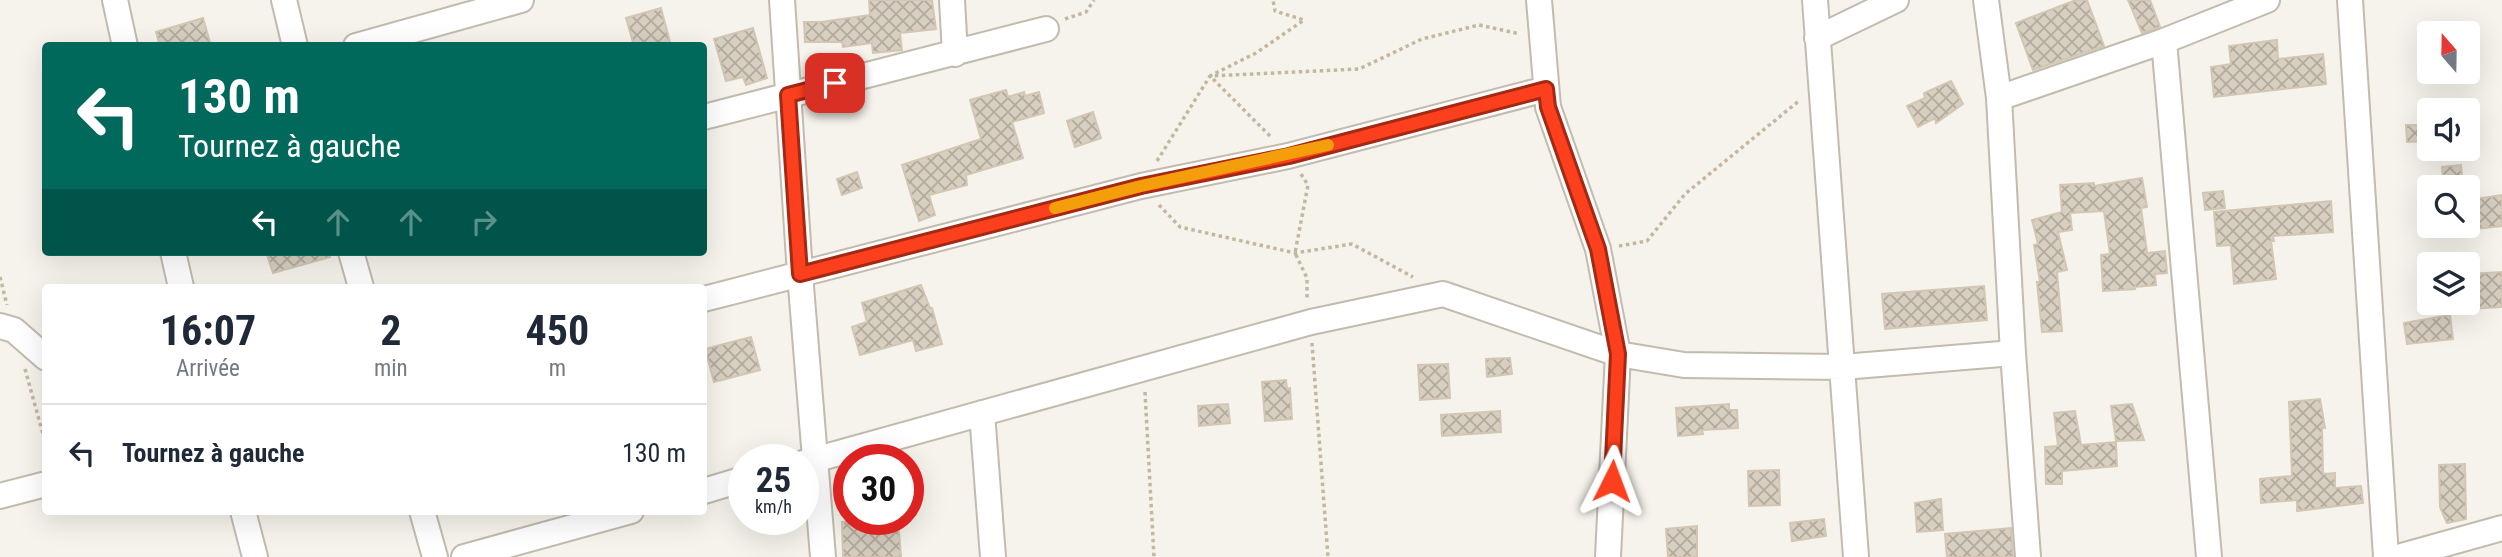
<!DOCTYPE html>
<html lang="fr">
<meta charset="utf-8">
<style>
:root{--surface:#fff;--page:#f6f6f7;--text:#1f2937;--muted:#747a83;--line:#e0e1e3}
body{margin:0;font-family:"Roboto Condensed",sans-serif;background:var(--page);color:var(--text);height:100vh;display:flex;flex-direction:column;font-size:26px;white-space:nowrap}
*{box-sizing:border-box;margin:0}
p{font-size:23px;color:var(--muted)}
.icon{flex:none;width:38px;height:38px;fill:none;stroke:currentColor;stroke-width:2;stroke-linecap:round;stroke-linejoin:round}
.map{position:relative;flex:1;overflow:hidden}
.details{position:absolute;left:42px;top:284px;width:665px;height:231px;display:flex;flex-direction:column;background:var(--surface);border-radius:7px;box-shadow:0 7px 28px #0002}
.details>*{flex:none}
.top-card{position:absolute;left:42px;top:42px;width:665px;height:214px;border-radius:7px;box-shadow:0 7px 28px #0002;background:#00695c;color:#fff;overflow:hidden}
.needle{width:46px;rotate:340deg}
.buttons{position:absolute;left:2417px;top:21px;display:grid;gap:14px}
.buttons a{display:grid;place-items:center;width:63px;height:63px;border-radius:7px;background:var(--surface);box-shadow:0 7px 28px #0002;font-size:35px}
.speed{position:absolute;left:728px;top:444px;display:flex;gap:14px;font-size:35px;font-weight:700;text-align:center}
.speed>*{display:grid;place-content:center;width:91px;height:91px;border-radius:50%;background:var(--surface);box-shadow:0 7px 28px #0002;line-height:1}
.speed small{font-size:18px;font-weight:400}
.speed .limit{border:10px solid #d22;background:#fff;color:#111}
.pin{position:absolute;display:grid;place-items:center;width:60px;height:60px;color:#fff;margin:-30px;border-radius:14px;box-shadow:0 4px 10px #0006}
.me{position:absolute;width:77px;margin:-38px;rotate:3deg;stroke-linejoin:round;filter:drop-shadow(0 0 5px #0008)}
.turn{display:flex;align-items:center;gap:24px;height:147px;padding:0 21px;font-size:32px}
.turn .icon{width:91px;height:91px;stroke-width:2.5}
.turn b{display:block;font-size:49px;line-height:60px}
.lanes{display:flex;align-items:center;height:66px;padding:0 21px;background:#0003;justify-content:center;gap:35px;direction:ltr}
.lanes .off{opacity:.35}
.eta{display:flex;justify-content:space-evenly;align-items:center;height:119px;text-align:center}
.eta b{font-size:42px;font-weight:700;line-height:49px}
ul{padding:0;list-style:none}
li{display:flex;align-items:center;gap:21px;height:98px;padding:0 21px;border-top:2px solid var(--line)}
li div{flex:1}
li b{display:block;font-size:26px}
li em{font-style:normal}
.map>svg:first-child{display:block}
.building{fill:url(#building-cross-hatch);stroke:#d3c7b4;stroke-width:2}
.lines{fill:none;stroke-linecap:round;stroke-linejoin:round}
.street-casing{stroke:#c2bbae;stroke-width:28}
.path{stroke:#c4b79f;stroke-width:3.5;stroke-dasharray:3.5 3.5;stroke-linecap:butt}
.street{stroke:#fff;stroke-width:24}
.route-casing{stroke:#a42913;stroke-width:18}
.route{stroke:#fc3f1d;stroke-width:12}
.slow{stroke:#f59e0b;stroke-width:12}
</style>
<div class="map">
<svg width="2502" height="557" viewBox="0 0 2502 557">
<defs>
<pattern id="building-cross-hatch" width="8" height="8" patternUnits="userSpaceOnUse" patternTransform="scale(1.75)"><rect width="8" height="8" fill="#d8cfc1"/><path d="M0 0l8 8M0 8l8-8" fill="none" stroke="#b1aa9e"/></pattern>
</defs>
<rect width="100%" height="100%" fill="#f6f3ec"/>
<path class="building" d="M 869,0 L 932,0 L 936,29 L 900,33 L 902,50 L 873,53 L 872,43 L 843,47 L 842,42 L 805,42 L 804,22 L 821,22 L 870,15 Z
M 2076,0 L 2087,0 L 2104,46 L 2033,70 L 2016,23 Z
M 2128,0 L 2150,0 L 2160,27 L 2142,33 Z
M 661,8 L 671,46 L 634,46 L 626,18 Z
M 203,18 L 211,46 L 160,46 L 156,32 Z
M 753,28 L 767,78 L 746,85 L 743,77 L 726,81 L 714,39 Z
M 2277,40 L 2278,59 L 2323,54 L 2326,84 L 2214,97 L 2211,67 L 2231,64 L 2229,46 Z
M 1951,81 L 1963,104 L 1936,123 L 1935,118 L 1918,127 L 1907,106 L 1925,98 L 1924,93 Z
M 1006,90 L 1008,97 L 1024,92 L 1025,96 L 1039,92 L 1044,113 L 1012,122 L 1023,158 L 966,175 L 967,185 L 929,195 L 935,215 L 919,221 L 902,165 L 981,139 L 970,100 Z
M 1093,112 L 1101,138 L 1075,147 L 1067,121 Z
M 2406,125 L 2429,125 L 2429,141 L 2407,142 Z
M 2461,165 L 2463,187 L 2444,187 L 2442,167 Z
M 857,172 L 862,188 L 842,195 L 837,179 Z
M 2142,178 L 2147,207 L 2141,208 L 2147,253 L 2165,251 L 2167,273 L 2155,274 L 2156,285 L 2134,287 L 2135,289 L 2103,291 L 2101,255 L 2110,254 L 2104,211 L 2070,213 L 2072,230 L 2058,232 L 2067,270 L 2057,272 L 2062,331 L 2042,332 L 2037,282 L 2040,282 L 2034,245 L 2038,244 L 2032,220 L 2062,212 L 2060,185 L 2094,183 L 2094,186 Z
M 2223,191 L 2225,208 L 2205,210 L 2203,193 Z
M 2502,195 L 2502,226 L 2468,230 L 2468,200 Z
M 2331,201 L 2333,232 L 2273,236 L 2274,241 L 2271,241 L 2276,279 L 2234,284 L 2231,245 L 2217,246 L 2214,212 Z
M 266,252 L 329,252 L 330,257 L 273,273 Z
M 2502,272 L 2502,307 L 2468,309 L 2468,274 Z
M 921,285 L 930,308 L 932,308 L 942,344 L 916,351 L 913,340 L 860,355 L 852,327 L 867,322 L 862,303 Z
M 1984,286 L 1987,320 L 1885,329 L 1882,294 Z
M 2450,315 L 2453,339 L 2407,344 L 2404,323 Z
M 751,337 L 760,370 L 714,382 L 705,349 Z
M 1510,358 L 1512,374 L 1487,377 L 1486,359 Z
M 1448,364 L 1450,398 L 1420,400 L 1418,365 Z
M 1286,380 L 1287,389 L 1290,388 L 1292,419 L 1265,421 L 1262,382 Z
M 2320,399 L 2325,428 L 2322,428 L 2323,474 L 2335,473 L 2335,488 L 2361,486 L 2363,503 L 2297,511 L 2297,500 L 2261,503 L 2260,479 L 2292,476 L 2289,402 Z
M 1228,404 L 1230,423 L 1199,426 L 1198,406 Z
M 1729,404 L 1729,410 L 1737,410 L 1738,428 L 1702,430 L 1703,434 L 1678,436 L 1676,408 Z
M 2132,404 L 2144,440 L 2116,441 L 2111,406 Z
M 1500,411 L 1501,432 L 1442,436 L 1441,415 Z
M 2075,411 L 2081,445 L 2116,442 L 2117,466 L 2062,471 L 2062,484 L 2046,484 L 2045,447 L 2058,446 L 2054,413 Z
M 2465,464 L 2466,519 L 2447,523 L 2440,507 L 2439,465 Z
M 1779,470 L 1780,505 L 1749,506 L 1748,471 Z
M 1941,499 L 1943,530 L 1917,532 L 1915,503 Z
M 1824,519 L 1826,536 L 1792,541 L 1790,523 Z
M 863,520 L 898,520 L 901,557 L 843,557 L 842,522 Z
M 1697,526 L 1697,557 L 1668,557 L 1666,529 Z
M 2011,528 L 2013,557 L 1947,557 L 1945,534 Z"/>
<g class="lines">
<defs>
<path id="street" d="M 115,0 L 125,46
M 284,0 L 295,46
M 782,0 L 800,274 L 823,557
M 952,0 L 955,54
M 1539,0 L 1548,107 L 1598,249 L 1618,354 L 1608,557
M 1815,0 L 1856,557
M 1986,0 L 1999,98 L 2013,353 L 2028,557
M 2350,0 L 2386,557
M 1817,38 L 1896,0
M 2164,41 L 2209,557
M 356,46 L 521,0
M 1999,98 L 2164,41 L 2267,0
M 704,117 L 1046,29
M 173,252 L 181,287
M 351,252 L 361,287
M 704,299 L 1141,186 L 1288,156 L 1546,89
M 0,326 L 14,330 L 46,358
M 982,413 L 993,557
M 803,463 L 1311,322 L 1443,294 L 1618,354 L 1684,365 L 1843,367 L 2013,353
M 704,491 L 744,479
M 0,496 L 46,484
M 243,511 L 255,557
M 422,511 L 435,557
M 464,557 L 631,511
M 2398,557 L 2502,528"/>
</defs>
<use href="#street" class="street-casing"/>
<path class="path" d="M 1065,19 L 1086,12 L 1094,0
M 1270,136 L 1210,76 L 1256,53 L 1304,20 L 1275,11 L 1273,0
M 1157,161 L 1210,76 L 1359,69 L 1422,39 L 1479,25 L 1520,34
M 1301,174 L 1308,185 L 1295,253 L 1307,278 L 1307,300
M 1159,205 L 1180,227 L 1295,253 L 1352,244 L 1413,277
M 1619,246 L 1647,241 L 1685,194 L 1800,100
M 0,277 L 7,305
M 1312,343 L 1328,557
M 25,369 L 46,445
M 1145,392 L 1154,557"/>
<use href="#street" class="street"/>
</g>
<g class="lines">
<defs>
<path id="route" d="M 835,83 L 788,95 L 800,274 L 1141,186 L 1289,156 L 1546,89 L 1548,107 L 1598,249 L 1618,354 L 1612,481"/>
</defs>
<use href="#route" class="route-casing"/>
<use href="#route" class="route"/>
<path class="slow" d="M 1055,208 L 1141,186 L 1328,145"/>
</g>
</svg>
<div class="buttons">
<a><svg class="needle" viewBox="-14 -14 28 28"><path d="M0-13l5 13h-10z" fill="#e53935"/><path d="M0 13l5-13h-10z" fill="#747a83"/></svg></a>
<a><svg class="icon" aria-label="sound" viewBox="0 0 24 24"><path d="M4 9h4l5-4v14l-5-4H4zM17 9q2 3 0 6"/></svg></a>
<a><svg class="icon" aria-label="search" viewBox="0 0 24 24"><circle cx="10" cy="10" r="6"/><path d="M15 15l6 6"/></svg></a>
<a><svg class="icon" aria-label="layers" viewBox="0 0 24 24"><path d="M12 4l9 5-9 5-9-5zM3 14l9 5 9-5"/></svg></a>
</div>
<div class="speed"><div>25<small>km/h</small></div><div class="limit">30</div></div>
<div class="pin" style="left:835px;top:83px;background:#d93025"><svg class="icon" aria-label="arrive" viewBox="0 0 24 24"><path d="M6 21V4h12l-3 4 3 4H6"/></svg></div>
<svg class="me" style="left:1612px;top:481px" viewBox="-20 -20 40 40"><path d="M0-17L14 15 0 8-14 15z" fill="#fc3f1d" stroke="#fff" stroke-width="4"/></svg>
<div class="top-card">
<div class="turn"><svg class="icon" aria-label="left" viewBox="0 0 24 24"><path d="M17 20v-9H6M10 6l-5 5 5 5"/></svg><div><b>130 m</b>Tournez à gauche</div></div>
<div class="lanes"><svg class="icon" aria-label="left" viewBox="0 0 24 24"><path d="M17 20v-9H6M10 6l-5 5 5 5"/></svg><svg class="icon off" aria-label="ahead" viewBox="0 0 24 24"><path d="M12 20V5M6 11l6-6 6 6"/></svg><svg class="icon off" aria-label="ahead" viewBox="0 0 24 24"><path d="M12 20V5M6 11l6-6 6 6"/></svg><svg class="icon off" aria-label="right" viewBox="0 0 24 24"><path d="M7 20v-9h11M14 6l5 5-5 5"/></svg></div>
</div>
<section class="details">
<div class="eta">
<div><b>16:07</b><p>Arrivée</p></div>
<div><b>2</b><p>min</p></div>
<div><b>450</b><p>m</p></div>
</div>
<ul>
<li><svg class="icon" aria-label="left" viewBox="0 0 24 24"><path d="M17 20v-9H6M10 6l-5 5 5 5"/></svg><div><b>Tournez à gauche</b></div><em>130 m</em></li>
</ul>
</section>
</div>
